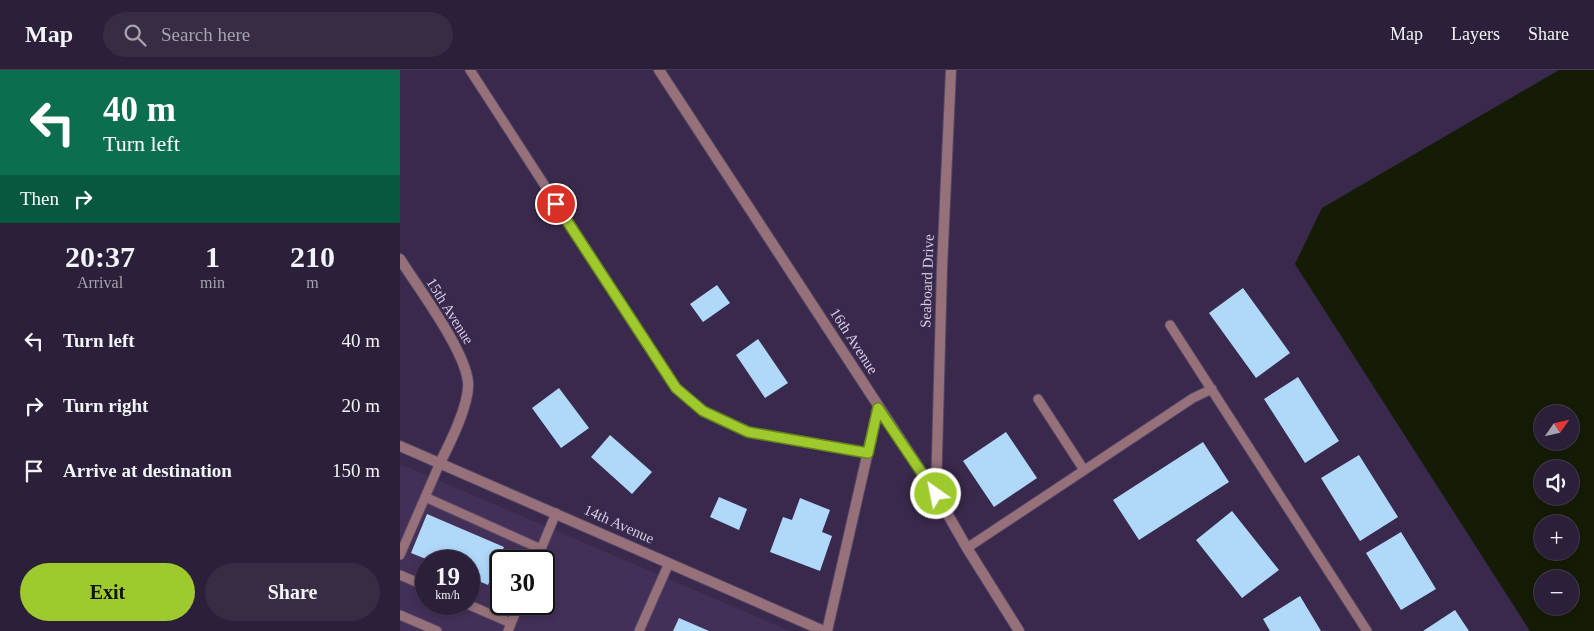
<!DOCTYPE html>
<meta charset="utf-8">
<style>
:root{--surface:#2b1f39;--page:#372c44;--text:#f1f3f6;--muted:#a6a2ae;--line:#473d53;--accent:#9fca2e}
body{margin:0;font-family:"Times New Roman",serif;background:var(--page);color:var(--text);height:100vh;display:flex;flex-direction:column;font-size:19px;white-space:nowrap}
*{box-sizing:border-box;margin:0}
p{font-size:16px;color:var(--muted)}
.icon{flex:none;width:28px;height:28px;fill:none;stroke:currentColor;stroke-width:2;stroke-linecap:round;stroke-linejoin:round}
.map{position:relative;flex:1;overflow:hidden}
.drawer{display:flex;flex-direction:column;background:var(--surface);width:400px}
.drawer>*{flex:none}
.banner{background:#0b6e4f;color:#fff;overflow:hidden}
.needle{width:32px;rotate:56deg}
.fabs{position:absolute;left:1134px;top:335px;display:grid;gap:10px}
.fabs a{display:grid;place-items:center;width:45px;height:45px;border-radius:50%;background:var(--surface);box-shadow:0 2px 8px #0003,0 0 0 1px var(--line);font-size:25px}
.speed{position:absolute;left:15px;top:480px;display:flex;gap:10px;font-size:25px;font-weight:700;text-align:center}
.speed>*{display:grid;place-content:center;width:65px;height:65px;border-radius:50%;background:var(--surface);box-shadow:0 2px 8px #0003,0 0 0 1px var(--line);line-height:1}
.speed small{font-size:12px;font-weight:400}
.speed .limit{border:2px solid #111;border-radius:8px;background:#fff;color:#111}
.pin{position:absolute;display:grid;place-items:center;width:42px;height:42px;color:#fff;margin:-21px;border:2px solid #fff;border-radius:50%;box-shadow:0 1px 5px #0007}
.me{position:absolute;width:55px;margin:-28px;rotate:327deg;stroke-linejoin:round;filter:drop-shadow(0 0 4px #0008)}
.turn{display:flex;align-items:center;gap:18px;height:105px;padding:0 20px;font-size:22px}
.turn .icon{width:65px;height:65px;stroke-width:2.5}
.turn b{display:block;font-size:35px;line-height:42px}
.then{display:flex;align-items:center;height:48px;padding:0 20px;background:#0003;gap:10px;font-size:19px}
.eta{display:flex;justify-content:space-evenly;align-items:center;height:85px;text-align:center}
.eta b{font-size:30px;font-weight:800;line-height:35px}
.action{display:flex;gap:10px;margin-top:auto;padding:10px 20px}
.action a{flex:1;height:58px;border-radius:30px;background:var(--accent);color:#111;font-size:20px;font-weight:800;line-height:58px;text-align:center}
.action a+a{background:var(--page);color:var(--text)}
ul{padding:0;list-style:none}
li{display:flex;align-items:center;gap:15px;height:65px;padding:0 20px}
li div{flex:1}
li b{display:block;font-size:19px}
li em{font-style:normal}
header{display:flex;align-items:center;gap:30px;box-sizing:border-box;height:70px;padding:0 25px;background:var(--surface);border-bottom:1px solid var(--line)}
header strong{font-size:24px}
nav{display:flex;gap:28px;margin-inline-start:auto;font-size:18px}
.search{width:350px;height:45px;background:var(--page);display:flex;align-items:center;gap:12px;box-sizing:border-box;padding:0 18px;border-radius:28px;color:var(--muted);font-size:19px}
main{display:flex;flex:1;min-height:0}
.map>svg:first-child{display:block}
.built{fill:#433059;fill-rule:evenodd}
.water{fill:#141c05;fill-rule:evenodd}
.building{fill:#b0d8fb}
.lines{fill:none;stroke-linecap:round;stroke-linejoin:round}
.service-casing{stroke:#554667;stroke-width:11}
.minor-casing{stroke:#554667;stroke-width:12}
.service{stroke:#967179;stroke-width:9}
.minor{stroke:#967179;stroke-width:10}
.route-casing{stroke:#67831e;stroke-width:12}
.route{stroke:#9fca2e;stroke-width:9}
.labels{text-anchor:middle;stroke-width:5;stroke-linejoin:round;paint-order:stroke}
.street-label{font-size:15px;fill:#d6cce3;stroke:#39294c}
</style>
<header>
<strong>Map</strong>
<div class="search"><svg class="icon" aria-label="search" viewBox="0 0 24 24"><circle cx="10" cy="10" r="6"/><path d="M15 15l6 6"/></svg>Search here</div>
<nav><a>Map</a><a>Layers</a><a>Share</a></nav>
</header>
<main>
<section class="drawer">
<div class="banner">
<div class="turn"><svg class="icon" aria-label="left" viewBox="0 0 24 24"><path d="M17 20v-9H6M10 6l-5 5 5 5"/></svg><div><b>40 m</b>Turn left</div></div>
<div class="then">Then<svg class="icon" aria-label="right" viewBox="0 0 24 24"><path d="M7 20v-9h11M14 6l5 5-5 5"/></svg></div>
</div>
<div class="eta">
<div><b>20:37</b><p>Arrival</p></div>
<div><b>1</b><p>min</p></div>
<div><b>210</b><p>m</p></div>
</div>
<ul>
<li><svg class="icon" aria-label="left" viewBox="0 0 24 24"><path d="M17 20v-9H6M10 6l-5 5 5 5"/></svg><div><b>Turn left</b></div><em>40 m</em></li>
<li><svg class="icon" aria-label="right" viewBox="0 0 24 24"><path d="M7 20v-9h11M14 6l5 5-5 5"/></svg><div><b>Turn right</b></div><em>20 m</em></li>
<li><svg class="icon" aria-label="arrive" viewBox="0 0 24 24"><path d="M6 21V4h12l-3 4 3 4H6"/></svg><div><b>Arrive at destination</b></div><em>150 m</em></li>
</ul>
<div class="action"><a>Exit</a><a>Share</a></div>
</section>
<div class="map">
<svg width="1194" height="561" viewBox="0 0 1194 561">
<rect width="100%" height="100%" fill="#39294c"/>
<path class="built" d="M 0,394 L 390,561 L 0,561 ZM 26,491 L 69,491 L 69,534 L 26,534 ZM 101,491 L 144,491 L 144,534 L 101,534 Z"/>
<path class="water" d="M 1159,0 L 1194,0 L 1194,561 L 1130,561 L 895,194 L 922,138 ZM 1142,344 L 1170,344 L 1170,371 L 1142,371 ZM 1142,399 L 1170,399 L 1170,426 L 1142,426 ZM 1142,454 L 1170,454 L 1170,481 L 1142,481 ZM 1142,509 L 1170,509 L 1170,536 L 1142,536 Z"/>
<path class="building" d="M 317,215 L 330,233 L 303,252 L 290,234 Z
M 843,218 L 890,283 L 856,308 L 809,243 Z
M 358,269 L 388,313 L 365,328 L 336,285 Z
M 898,307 L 939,371 L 905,393 L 864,329 Z
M 159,318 L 189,358 L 161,378 L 132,338 Z
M 606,362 L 637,408 L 594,437 L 563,391 Z
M 210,365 L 252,402 L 232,424 L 191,387 Z
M 803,372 L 829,412 L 739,470 L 713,430 Z
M 959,385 L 998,447 L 960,471 L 921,408 Z
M 319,427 L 347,439 L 339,460 L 310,447 Z
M 400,428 L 430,440 L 422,462 L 432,466 L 420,501 L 370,482 L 383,447 L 392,450 Z
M 832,441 L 879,500 L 842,528 L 796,470 Z
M 27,444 L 104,477 L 88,515 L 69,507 L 69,491 L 31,491 L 11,483 Z
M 1001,462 L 1036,519 L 1001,540 L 966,483 Z
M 900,526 L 921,561 L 870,561 L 863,549 Z
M 1055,540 L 1069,561 L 1023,561 Z
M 279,548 L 309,561 L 273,561 Z"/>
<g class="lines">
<defs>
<path id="service" d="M 70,0 L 276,318 L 303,341 L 348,362 L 468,383
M 770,255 L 967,561
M 638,329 L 684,400
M 25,427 L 141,479
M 567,478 L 793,328 L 812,319
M 0,485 L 39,395
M 136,491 L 156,443
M 0,505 L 26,516
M 67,534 L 111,553
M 0,545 L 37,561
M 108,561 L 119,534
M 239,561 L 269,493"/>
<path id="minor" d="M 259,0 L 536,424 L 567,478 L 619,561
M 0,189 C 19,219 65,280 68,312 C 70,334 49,375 39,395
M 0,376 L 424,561
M 536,423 L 542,198 L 551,0
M 427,561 L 478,338"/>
</defs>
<use href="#service" class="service-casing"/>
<use href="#minor" class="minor-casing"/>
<use href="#service" class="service"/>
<use href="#minor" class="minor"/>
</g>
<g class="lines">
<defs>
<path id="route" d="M 156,134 L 276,318 L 303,341 L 348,362 L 468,383 L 478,338 L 536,424"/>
</defs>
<use href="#route" class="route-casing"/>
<use href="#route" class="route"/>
</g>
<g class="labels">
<g class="street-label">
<text transform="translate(527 211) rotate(-88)" y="5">Seaboard Drive</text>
<text transform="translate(50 241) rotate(58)" y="5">15th Avenue</text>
<text transform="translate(454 271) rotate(57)" y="5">16th Avenue</text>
<text transform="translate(219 454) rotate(24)" y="5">14th Avenue</text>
</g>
</g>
</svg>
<div class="fabs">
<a><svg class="needle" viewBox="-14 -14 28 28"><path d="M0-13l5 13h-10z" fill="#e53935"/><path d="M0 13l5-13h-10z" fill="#a6a2ae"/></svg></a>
<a><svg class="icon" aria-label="sound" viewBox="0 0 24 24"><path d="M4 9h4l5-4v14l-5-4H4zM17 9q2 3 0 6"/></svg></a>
<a>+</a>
<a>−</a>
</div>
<div class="speed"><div>19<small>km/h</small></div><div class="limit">30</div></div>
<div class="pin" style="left:156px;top:134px;background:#d93025"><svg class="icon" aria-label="arrive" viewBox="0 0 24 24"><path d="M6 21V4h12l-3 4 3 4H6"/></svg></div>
<svg class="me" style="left:536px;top:424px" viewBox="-20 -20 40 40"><circle r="17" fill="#9fca2e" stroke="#fff" stroke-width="3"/><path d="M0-11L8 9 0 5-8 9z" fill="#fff"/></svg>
</div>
</main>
